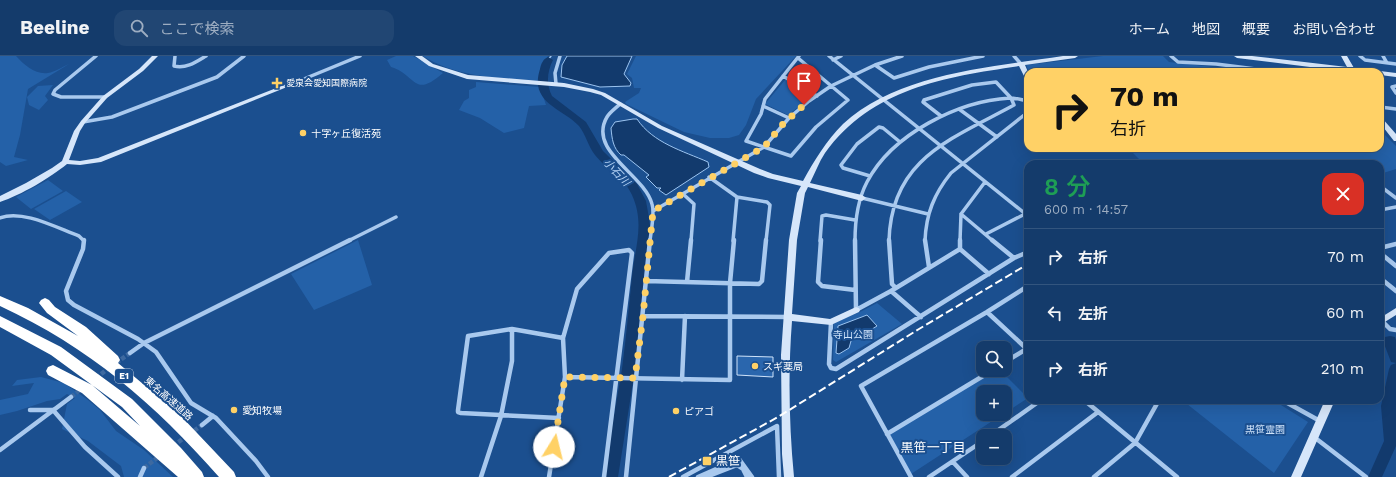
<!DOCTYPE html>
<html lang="ja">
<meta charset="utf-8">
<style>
:root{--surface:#143b6b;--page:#214673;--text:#f1f3f6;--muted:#9dadc1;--line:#33557e}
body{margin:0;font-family:"Work Sans","Noto Sans JP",sans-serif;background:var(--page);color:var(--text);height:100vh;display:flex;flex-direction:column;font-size:15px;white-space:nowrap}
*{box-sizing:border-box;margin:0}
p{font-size:13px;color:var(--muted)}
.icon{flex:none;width:22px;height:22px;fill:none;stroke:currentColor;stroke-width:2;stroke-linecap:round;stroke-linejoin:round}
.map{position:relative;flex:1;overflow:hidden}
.drawer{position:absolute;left:1024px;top:104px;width:360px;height:244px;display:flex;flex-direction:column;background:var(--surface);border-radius:12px;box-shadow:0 4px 16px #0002,0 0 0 1px var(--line)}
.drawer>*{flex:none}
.guide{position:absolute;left:1024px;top:12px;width:360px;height:84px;border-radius:12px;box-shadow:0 4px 16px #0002,0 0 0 1px var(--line);background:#ffd166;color:#111;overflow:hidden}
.buttons{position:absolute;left:976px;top:285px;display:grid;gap:8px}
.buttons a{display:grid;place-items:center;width:36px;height:36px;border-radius:8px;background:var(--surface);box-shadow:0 4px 16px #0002,0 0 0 1px var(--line);font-size:20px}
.pin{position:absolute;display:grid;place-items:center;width:34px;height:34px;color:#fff;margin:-41px -17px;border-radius:50% 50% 50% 0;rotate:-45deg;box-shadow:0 0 4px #0007}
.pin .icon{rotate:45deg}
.me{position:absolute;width:44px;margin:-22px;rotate:9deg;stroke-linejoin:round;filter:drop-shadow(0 0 3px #0008)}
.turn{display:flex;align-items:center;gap:14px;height:84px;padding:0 20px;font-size:18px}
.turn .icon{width:52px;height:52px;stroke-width:2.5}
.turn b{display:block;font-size:28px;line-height:34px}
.round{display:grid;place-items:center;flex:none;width:42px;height:42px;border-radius:12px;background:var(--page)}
.headline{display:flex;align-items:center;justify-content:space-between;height:68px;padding:0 20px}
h1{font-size:24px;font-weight:600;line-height:30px;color:#1e9e55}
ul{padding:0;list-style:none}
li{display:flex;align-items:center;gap:12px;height:56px;padding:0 20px;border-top:1px solid var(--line)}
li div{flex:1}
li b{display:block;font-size:15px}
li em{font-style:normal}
header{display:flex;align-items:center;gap:24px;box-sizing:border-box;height:56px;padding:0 20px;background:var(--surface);border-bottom:1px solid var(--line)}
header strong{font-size:19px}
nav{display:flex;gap:22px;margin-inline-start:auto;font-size:14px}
.search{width:280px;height:36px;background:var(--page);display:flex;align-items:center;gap:10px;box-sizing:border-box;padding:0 14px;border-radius:12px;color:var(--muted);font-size:15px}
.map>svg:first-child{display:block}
.green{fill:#2461a8}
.water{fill:#123a6d;stroke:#9cc4f0}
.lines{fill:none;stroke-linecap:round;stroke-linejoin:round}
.stream{stroke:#9cc4f0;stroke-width:1.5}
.river{fill:#123a6d;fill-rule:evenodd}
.building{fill:#2a66ad;stroke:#cfe3fa}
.street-tunnel{stroke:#3d69a0;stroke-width:4.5;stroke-dasharray:4.5 2;stroke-linecap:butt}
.street-far1{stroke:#a9c9ee;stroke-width:3.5}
.street{stroke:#a9c9ee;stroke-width:4.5}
.secondary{fill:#d6e6fa;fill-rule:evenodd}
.highway{fill:#fff;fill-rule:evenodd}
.rail{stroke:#fff;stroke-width:2;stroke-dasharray:8 3.5;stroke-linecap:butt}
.route{stroke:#ffd166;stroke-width:7;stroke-dasharray:0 12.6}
.poi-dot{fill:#ffd166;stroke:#1b4f8f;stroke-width:1.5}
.labels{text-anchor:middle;stroke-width:4;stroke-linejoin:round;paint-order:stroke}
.far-poi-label{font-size:9px;fill:#fff;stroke:#1b4f8f;text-anchor:start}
.shield{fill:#1b4f8f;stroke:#bbcadd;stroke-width:1}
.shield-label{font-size:9px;font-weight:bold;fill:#fff}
.poi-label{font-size:10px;fill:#fff;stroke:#1b4f8f;text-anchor:start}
.park-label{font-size:10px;fill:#cfe3fa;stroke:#1b4f8f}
.street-label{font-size:10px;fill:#fff;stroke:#1b4f8f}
.water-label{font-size:11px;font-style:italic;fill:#b5d3f5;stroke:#1b4f8f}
.near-poi-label{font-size:12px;fill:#fff;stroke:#1b4f8f;text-anchor:start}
.near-neighbourhood-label{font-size:13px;fill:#fff;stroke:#1b4f8f}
</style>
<header>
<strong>Beeline</strong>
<div class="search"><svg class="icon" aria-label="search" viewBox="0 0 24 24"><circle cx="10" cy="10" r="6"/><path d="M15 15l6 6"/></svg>ここで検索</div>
<nav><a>ホーム</a><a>地図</a><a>概要</a><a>お問い合わせ</a></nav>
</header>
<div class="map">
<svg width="1396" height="421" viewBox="0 0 1396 421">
<rect width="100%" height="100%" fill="#1b4f8f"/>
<path class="green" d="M 0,0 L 16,0 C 24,9 36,19 48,17 C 55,16 62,11 69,8 L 28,33 L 20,79 L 14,101 L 28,104 L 6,110 L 0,106 Z
M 396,0 L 413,0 L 443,17 C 413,43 417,19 391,11 L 387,4 Z
M 423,0 L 548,0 L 544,7 L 540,25 C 500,22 458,22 423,0 Z
M 636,0 L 796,0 L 756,43 L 746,69 L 739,79 L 729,82 L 710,82 L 684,76 L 626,48 L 625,46 L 639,37 L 641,32 L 634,32 L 632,22 L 627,18 Z
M 1103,0 L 1163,0 L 1169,6 L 1222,12 L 1225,16 L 1029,16 L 1026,9 Z
M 785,24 L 788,24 L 814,39 L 788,59 L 765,48 Z
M 476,26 L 540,31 L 546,49 L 529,50 L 524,72 L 504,77 L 480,62 L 459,54 L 464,45 L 469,42 L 469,34 L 476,31 Z
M 53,29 L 45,40 L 48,44 L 39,54 L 29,49 L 27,41 L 38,30 Z
M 1380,74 L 1396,90 L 1396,113 L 1380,118 L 1380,108 L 1144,108 L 1128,92 L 1380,92 Z
M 48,124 L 63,135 L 31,153 L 16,141 Z
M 66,135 L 82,146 L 50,164 L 34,153 Z
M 358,184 L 372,229 L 314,254 L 291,218 Z
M 877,247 L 902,268 L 836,306 L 833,304 L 834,267 L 862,255 Z
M 995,314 L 1000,314 L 1028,342 L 1005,357 L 1005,336 L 983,336 L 983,358 L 1003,358 L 911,418 L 889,377 Z
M 41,321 L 64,327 L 88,344 L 100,354 L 116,375 L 144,394 L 173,421 L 124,421 L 121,410 L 88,385 L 62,373 L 67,348 L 75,342 L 67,338 L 60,343 L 47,345 L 17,355 L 0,359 L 0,344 L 28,338 L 34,327 L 12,330 L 17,324 Z
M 1182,344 L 1273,344 L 1308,366 L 1274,417 Z"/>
<path class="water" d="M 567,0 L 632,0 L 624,18 L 631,27 L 630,30 L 600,31 L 561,21 L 562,9 Z
M 633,63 L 637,63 C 653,87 683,95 708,106 L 709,111 L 666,139 L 659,134 L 661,132 L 657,132 L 646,121 L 649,119 L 624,99 L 621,99 C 613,92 612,83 611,72 L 615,66 Z
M 867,259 L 877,270 L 869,275 L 858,279 L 851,285 L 849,292 L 839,298 L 836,297 L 838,270 Z"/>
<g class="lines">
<path class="stream" d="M 548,4 L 551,0"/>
<path class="river" d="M 548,1 L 553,4 C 547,16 546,28 552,40 L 586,66 L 603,95 L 637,128 L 646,145 L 649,162 L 651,178 L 645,215 L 637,301 L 618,421 L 604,421 C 609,385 616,349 622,313 C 626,282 629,251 632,220 C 635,191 645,168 632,139 C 625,122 606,113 595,99 C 588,90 586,79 579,70 C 562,52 529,47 540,13 C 541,8 543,3 548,1 Z
M 1390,280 L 1395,281 L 1396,284 L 1396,390 L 1382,421 L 1368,421 L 1384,385 L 1381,350 L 1389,313 L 1391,309 L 1396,307 L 1391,306 L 1383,285 L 1385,281 Z"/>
</g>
<path class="building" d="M 737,300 L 773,301 L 773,321 L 737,319 Z"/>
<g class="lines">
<path class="street-tunnel" d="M 116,307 L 130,297
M 96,322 L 110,311
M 71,341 L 81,333
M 173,390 L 202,369
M 144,412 L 161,399"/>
<path class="street-far1" d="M 96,0 L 55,34 L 53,38 L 61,41 L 105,41
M 175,0 L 174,10 C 186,13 196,6 206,0
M 829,0 L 1028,160
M 1014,0 L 1021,8
M 1171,0 L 1178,6 L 1216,8 L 1280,16
M 1360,0 L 1365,4 L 1396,8
M 1383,0 L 1387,7
M 798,2 L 848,44 L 816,71 L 791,100 L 746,85 L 761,58 L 765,43 L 799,0
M 833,4 L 841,0
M 875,9 L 894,22 L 929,11 L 983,0
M 783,20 L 817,40
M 299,25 L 360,0
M 556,28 L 555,17 L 560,0
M 1396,30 L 1392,31 L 1396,37
M 620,48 C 616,52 610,56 607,61 C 587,95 644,118 652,148 C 655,157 651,175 650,185
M 763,50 L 789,62
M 1380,51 L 1396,53
M 959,53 L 997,81
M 83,66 L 112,61 L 217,21 L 244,0
M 870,120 L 843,112 L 841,109 L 857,88 L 879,71 L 883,72 L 900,86
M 709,121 L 737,141 L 767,146 L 770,149 L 766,185
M 1380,130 L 1396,142
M 683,138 L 694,148 L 691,185
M 862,142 L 928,158
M 1380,154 L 1396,151
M 653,155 L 764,91 L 789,62 L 809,45 L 831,30 L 875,9 L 902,0
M 961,158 L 993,185
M 0,162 C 22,153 57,172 79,180 L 84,185
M 986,178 L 1025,158
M 348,185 L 396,161
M 733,185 L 737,141
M 820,185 L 822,160 L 826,159 L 855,164
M 855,185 C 855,165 858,143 867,126 C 892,78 958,45 1010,42 C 1016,42 1022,44 1028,45
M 889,185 C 891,102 952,83 1014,49 L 1011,42 L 996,26 L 972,29 L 924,44 L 923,46 L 941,60
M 925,185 C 926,158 934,138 951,117 L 1028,56
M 960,185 L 961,158 L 985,126"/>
<path class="street" d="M 84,184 L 83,193 L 66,235 L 68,244 L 74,249 L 138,283 L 156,296 L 191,347 L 216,362 L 256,405 L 268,421
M 821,184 L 818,226 L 822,230 L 855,234
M 855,184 L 856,254 L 891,235 L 960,193
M 889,184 L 892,228 L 896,232
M 925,184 L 929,211
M 960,184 L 960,193 L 989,218
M 992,184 L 1014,202
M 1380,192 L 1396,188
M 1380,197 L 1396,210
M 1380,222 L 1396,235
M 646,225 L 759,228 L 762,225 L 766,184
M 687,226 L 691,184
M 891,235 L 921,261
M 987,256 L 1028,294
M 643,260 L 788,261
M 1382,265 L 1390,273 L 1396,274
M 831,266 L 829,308 L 831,312 L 836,313 L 1014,202 L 1028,196
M 130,297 L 144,287 L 350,184
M 1005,306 L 1028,292
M 565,321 L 730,324 L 730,227 L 734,184
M 682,324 L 685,260
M 1084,344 L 1177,421
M 1282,344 L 1320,365
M 30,354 L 53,354
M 53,354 L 85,391 L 118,421
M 559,362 L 461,357 L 458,356 L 458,354 L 468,280 L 512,273 L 563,282
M 202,369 L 213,360
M 887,378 L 993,314
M 990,380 L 1041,344
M 1314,381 L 1366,421
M 0,394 L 71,341
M 953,406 L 967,421
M 140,421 L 144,412
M 481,421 L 501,360 L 512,305 L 512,273
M 549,421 L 565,321 L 563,282 L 577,233 L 609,197 L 629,194 L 632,197 L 604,421
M 626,421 L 650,184
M 683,421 L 777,370 L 779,421
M 698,421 L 739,403 L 752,421
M 706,421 L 737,409 L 743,413 L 747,421
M 911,421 L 861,330 L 987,256 L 1028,230
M 929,421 L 983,385
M 1012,421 L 1098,356
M 1094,421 L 1135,387 L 1159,344"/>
<path class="secondary" d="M 152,0 L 158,0 L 143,15 L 107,42 L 85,67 L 80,75 L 69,104 L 80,105 L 98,102 L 297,24 L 299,23 L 302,25 L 101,106 L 80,109 L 67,108 C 50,122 21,139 0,146 L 0,140 L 26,127 L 52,112 L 62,105 L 74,75 L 81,65 L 103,40 L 139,13 Z
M 415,0 L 422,0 L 433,8 L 468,19 L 564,27 L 593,33 L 605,37 L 662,70 L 760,113 L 773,118 L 803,125 C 814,105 826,85 843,68 C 898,17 992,11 1063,0 L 1078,0 L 1075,2 L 1025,9 L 1028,16 L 1028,24 L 1025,22 L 1019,10 C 945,21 872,32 825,97 C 819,106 815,117 810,127 L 862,139 L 866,142 L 862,145 L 808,131 L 805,137 L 797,184 L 792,258 L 830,263 L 856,251 L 859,252 L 860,254 L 859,256 L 831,269 L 792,265 C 788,316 789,369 794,421 L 784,421 L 782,398 L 781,299 L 789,184 L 797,137 L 801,130 L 768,122 L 754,117 L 658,72 L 601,39 L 590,36 L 564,31 L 467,23 L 429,10 Z
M 1234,0 L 1252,0 L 1347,11 L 1341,0 L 1347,0 L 1354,12 L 1373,14 L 1376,16 L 1350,16 L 1237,2 Z
M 1380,15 L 1396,17 L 1396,21 L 1380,19 L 1380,16 L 1378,16 Z
M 1380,61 L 1382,62 L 1396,78 L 1396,85 L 1394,85 L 1380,67 Z
M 1396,252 L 1396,259 L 1380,269 L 1380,262 Z
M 1325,344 L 1335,344 L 1301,421 L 1291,421 Z"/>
<path class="highway" d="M 0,240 L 28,252 L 78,280 L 47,257 L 39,247 L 41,244 L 45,242 L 49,244 L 55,251 L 86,271 L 118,300 L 120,304 L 118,307 L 180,359 L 234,416 L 236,421 L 219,421 C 155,348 89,291 0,250 Z
M 0,260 L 61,291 L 132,343 L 181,392 L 202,416 L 204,421 L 178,421 L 82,337 L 48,319 L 46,315 L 48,311 L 53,309 L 92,329 L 140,370 L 122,351 L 51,299 L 0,271 Z"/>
<path class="rail" d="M 669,421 L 778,361 L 919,273 L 1028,208"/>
</g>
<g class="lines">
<path class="route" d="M 554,391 L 565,321 L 635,322 L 643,260 L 653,155 L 764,91 L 782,69 L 804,49"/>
</g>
<g class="poi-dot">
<path d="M275 21h4v4h4v4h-4v4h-4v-4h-4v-4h4z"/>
<circle cx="303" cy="77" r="4"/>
<circle cx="755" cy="310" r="4"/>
<circle cx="234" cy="354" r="4"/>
<circle cx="676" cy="355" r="4"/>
<rect x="702" y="400" width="10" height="10" rx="2"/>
</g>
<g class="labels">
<g class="far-poi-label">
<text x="286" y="30">愛泉会愛知国際病院</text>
</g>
<rect class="shield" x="115" y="313" width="18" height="14" rx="3"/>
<g class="shield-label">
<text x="124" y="323">E1</text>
</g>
<g class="poi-label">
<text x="311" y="81">十字ヶ丘復活苑</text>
<text x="763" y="314">スギ薬局</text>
<text x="242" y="358">愛知牧場</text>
<text x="684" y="359">ピアゴ</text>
</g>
<g class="park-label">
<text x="853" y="282">寺山公園</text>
<text x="1265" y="377">黒笹霊園</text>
</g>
<g class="street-label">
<text transform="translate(169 342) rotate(41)" y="4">東名高速道路</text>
</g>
<g class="water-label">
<text transform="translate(617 116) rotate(47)" y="4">小石川</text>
</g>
<g class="near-poi-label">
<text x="716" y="409">黒笹</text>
</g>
<g class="near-neighbourhood-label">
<text x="933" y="396">黒笹一丁目</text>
</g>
</g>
</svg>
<div class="buttons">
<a><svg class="icon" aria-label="search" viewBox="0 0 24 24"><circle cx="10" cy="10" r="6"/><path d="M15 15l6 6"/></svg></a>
<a>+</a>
<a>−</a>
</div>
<div class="pin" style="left:804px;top:49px;background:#d93025"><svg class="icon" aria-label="arrive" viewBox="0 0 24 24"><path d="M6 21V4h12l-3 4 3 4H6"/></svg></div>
<svg class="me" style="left:554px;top:391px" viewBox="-20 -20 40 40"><circle r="19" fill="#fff"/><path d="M0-13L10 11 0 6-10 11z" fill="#ffd166"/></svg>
<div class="guide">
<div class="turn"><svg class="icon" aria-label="right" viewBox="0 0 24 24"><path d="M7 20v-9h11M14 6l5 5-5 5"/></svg><div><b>70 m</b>右折</div></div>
</div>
<section class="drawer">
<div class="headline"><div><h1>8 分</h1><p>600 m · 14:57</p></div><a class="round" style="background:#d93025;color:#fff"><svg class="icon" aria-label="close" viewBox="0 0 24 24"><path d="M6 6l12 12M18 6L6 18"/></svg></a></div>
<ul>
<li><svg class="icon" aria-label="right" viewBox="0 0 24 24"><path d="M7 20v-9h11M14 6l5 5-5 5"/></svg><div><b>右折</b></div><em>70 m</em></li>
<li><svg class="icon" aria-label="left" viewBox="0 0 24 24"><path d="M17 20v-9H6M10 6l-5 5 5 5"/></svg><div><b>左折</b></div><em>60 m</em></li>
<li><svg class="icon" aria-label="right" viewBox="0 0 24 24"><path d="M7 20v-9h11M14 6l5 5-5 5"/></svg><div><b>右折</b></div><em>210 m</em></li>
</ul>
</section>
</div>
